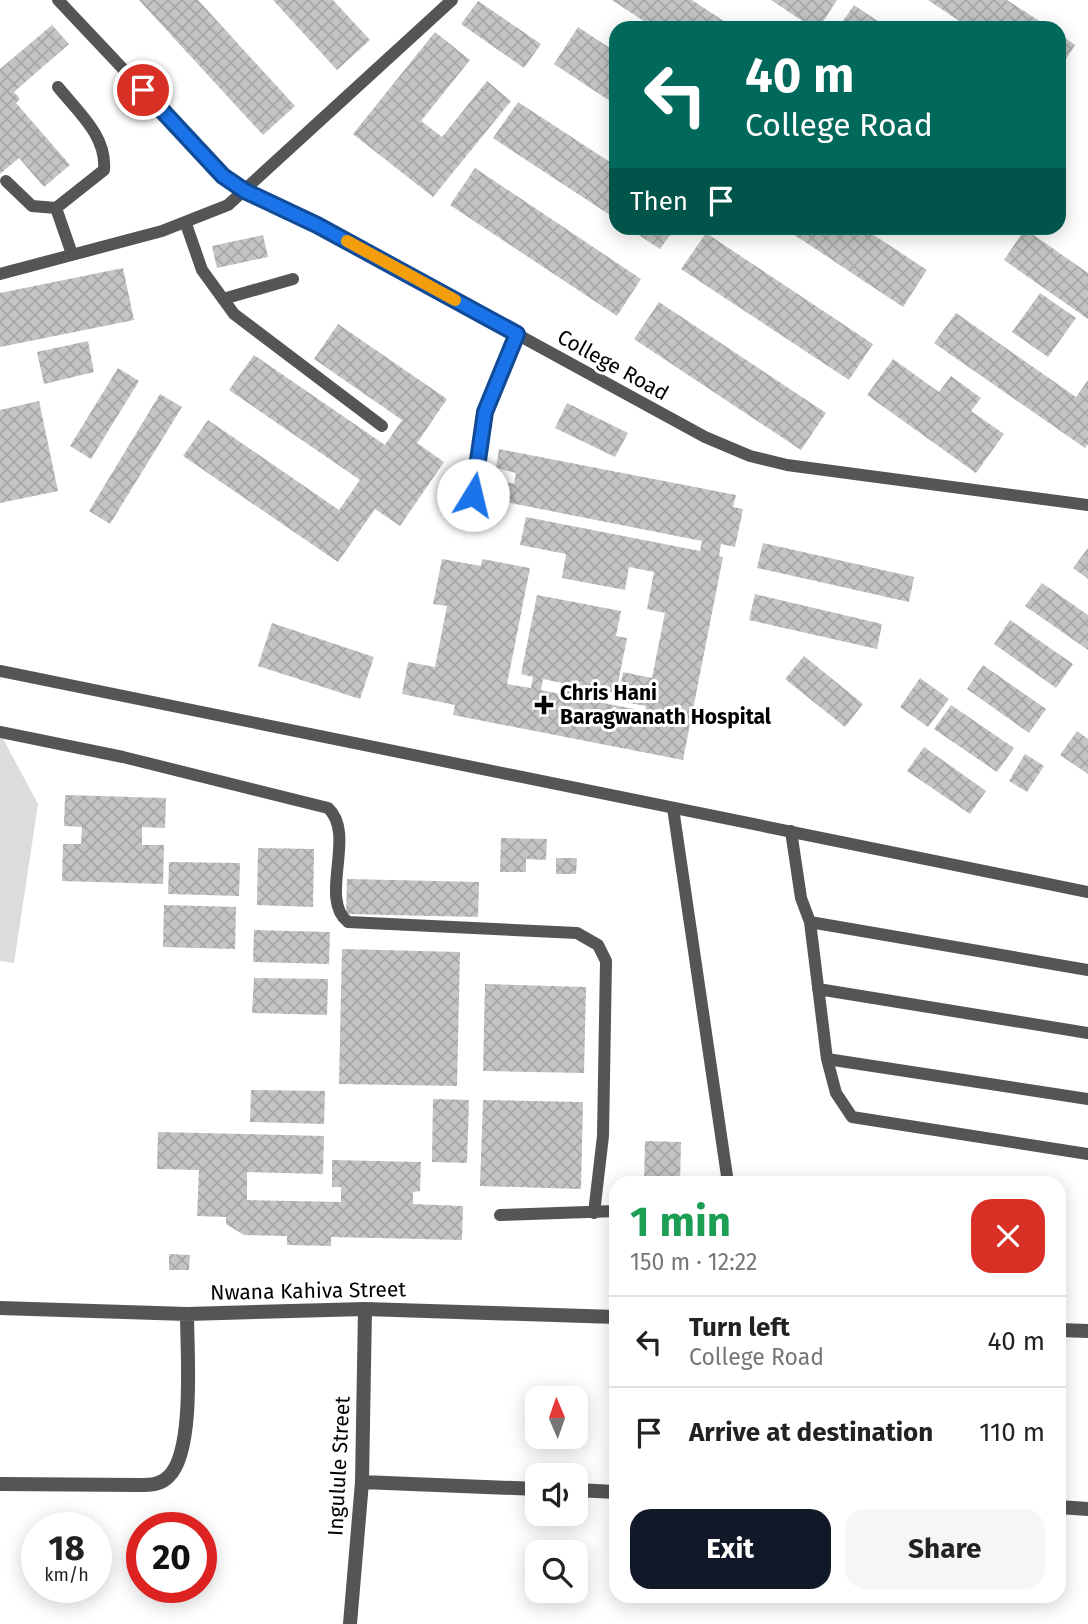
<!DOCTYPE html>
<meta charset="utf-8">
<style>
:root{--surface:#fff;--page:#f6f6f6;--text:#222;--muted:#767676;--line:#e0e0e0;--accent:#111827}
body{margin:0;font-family:"Fira Sans",sans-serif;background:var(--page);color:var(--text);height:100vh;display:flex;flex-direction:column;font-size:26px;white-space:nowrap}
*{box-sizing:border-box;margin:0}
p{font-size:23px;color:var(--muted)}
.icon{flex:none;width:38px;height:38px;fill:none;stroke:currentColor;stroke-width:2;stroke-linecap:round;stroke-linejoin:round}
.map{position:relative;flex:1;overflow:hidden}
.details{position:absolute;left:609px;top:1176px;width:457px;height:427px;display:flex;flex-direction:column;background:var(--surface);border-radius:21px;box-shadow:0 4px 18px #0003}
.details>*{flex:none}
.guide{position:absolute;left:609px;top:21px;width:457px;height:214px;border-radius:21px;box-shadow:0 4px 18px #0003;background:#00695c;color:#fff;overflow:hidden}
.needle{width:46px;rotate:358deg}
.buttons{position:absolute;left:525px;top:1386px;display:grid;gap:14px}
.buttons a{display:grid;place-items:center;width:63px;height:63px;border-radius:14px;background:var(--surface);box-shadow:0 4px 18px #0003;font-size:35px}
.speed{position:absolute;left:21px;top:1512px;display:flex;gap:14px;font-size:35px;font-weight:700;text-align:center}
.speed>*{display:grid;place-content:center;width:91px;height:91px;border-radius:50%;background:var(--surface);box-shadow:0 4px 18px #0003;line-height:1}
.speed small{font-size:18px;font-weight:400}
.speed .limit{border:10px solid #d22;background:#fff;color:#111}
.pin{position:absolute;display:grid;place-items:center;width:60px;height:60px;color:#fff;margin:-30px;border:4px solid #fff;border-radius:50%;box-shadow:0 2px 7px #0007}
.me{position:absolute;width:77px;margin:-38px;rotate:9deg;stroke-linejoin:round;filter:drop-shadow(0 0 5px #0008)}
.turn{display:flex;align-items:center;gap:24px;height:147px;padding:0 21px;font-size:32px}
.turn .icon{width:91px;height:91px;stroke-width:2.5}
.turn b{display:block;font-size:49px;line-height:60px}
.then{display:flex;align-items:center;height:66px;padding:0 21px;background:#0003;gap:14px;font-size:26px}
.round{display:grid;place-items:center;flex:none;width:74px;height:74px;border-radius:21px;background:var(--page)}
.overview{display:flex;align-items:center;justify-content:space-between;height:119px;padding:0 21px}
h1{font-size:42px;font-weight:700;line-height:52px;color:#1e9e55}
.cta{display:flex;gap:14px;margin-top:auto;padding:14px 21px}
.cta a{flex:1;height:80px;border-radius:21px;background:var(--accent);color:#fff;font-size:28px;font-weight:700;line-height:80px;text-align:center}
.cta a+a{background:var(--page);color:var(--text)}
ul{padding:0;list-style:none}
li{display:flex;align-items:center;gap:21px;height:91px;padding:0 21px;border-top:2px solid var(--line)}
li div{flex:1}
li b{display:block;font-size:26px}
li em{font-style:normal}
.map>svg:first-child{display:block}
.green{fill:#dcdcdc}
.building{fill:url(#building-cross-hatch);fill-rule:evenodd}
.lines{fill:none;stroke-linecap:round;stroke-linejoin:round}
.lane{stroke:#555;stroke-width:12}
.street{stroke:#555;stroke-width:14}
.route-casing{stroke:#114b97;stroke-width:18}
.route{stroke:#1a73e8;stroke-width:12}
.slow{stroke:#f59e0b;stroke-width:12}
.poi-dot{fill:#000;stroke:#fff;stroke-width:2.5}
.labels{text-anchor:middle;stroke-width:6;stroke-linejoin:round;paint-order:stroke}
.street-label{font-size:21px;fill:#000;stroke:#fff}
.poi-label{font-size:21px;font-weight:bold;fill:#000;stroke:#fff;text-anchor:start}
</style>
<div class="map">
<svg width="1088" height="1624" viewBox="0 0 1088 1624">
<defs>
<pattern id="building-cross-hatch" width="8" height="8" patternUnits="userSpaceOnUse" patternTransform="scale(1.75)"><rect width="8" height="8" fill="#c4c4c4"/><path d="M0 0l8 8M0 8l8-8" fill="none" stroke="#a7a7a7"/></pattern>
</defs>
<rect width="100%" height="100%" fill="#fff"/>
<path class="green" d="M 0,733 L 38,804 L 14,963 L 0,961 Z"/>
<path class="building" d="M 139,0 L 198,0 L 295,106 L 263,135 Z
M 273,0 L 333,0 L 370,40 L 337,70 Z
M 612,0 L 692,0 L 734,28 L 654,28 Z
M 771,0 L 837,0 L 819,28 L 813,28 Z
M 928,0 L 1007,0 L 1050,28 L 970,28 Z
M 478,1 L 541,44 L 524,68 L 461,24 Z
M 854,5 L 888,28 L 838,28 Z
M 52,25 L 69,44 L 14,92 L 20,99 L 16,103 L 70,165 L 44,187 L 19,158 L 0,174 L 0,69 Z
M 578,27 L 616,52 L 616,105 L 554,64 Z
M 435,32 L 470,60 L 421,121 L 442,137 L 487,81 L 511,101 L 433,197 L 353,134 Z
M 1059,34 L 1075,45 L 1059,70 Z
M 518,102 L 616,166 L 616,219 L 493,138 Z
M 475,168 L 641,279 L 617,316 L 450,205 Z
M 628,228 L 675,228 L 660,249 Z
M 784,228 L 863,228 L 927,270 L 903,307 Z
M 1025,229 L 1088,273 L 1088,319 L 1004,260 Z
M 706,233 L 873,344 L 849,380 L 681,269 Z
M 263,235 L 268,257 L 217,268 L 212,246 Z
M 123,268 L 134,320 L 0,347 L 0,293 Z
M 1040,293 L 1076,318 L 1048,357 L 1012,332 Z
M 659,302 L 826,413 L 801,450 L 634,339 Z
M 956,313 L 1076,397 L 1088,380 L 1088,444 L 1085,448 L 934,343 Z
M 338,324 L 447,399 L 417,443 L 444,462 L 400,526 L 375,509 L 338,562 L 183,456 L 208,420 L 339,510 L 360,480 L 229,390 L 254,355 L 385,445 L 402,420 L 314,359 Z
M 88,341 L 94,372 L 44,384 L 37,352 Z
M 893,359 L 939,392 L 951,376 L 981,398 L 971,411 L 1004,434 L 976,473 L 867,395 Z
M 118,368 L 139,381 L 91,459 L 70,446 Z
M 160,394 L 182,407 L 110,524 L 89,511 Z
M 39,401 L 58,491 L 0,503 L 0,410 Z
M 567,403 L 628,433 L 615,457 L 555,428 Z
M 499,449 L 736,495 L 733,507 L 743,509 L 735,547 L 721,544 L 719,556 L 723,557 L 683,760 L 453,715 L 455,705 L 402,694 L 408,662 L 435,667 L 447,606 L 433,604 L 442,559 L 481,566 L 482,559 L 530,568 L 507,684 L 531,688 L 533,677 L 521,674 L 537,595 L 621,611 L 616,636 L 627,638 L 616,693 L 606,691 L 603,703 L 645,711 L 646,706 L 618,701 L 623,672 L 652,678 L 665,613 L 647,609 L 654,572 L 629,567 L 625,590 L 562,578 L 566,554 L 520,545 L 526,517 L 700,551 L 702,541 L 490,499 L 494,480 L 514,484 L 516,473 L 496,468 ZM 543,679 L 562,683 L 560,694 L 541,690 ZM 573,685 L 595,689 L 593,701 L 571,696 Z
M 763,543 L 914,577 L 909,602 L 757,568 Z
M 1088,548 L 1088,579 L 1073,568 Z
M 1042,583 L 1088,615 L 1088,650 L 1025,606 Z
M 755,594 L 882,624 L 877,649 L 749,620 Z
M 1010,620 L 1073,664 L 1056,688 L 994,644 Z
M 272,623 L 374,657 L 360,699 L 258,666 Z
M 804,656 L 863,704 L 845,727 L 785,679 Z
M 983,665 L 1046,709 L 1029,733 L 967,689 Z
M 920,678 L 949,699 L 928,727 L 900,707 Z
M 951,705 L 1014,748 L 997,772 L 934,729 Z
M 1077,731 L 1088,739 L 1088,774 L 1060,755 Z
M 924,747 L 986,791 L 970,814 L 907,771 Z
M 1025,754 L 1044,766 L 1027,792 L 1009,781 Z
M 65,795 L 166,798 L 165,828 L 142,827 L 142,845 L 164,845 L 163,884 L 62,881 L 63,844 L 81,844 L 82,827 L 64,826 Z
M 501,838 L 547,839 L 546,860 L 526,859 L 526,872 L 500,872 Z
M 258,848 L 314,849 L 313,907 L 257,905 Z
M 556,858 L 577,858 L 576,874 L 556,874 Z
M 169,862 L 240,863 L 239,896 L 168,894 Z
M 347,879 L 479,882 L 478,917 L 346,914 Z
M 164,905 L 236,907 L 235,949 L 163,947 Z
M 254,930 L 330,932 L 329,964 L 253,962 Z
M 342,949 L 460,952 L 457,1086 L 339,1084 Z
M 254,978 L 328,979 L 327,1015 L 252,1013 Z
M 485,984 L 586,987 L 584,1073 L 483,1071 Z
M 251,1090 L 325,1091 L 324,1124 L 250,1122 Z
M 433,1099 L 469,1100 L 467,1163 L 432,1162 Z
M 483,1100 L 583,1102 L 581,1189 L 480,1186 Z
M 158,1132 L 324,1136 L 323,1174 L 247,1172 L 247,1200 L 341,1202 L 341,1187 L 332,1187 L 332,1160 L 421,1162 L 420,1191 L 413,1192 L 413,1204 L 463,1206 L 462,1240 L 331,1237 L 331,1246 L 287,1245 L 287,1236 L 244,1235 L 226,1224 L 226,1217 L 197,1216 L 199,1170 L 157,1169 Z
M 645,1141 L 681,1142 L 680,1183 L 644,1183 Z
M 169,1254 L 190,1255 L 189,1270 L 169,1270 Z"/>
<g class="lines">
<path class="lane" d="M 58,0 L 224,176 L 245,191 L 317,225 L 705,437 L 750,456 L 787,465 L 1088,505
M 58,87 C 78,112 107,136 104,170 L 56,208 L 72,254
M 6,181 L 32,206 L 56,208
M 186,224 L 202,270 L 234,314 L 382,426
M 0,274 L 162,231 L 228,205 L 452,0
M 223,299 L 293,279
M 473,496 L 485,412 L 517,334
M 0,671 L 1088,892
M 0,732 L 123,757 L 328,808 C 357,834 318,899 348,922 L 577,933 L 598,945 L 606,961 L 603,1136 L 594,1213
M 673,808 L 728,1183
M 791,831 L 801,898 L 810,922 L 827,1059 L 836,1093 L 852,1117 L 1088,1154
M 810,922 L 1088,970
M 818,989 L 1088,1033
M 827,1059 L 1088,1099
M 500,1215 L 616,1211"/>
<path class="street" d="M 0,1308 L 187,1314 L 365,1309 L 616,1317
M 1059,1330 L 1088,1331
M 362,1482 L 537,1489
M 0,1484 L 139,1485 C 150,1485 161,1485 169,1476 C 195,1451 187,1350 187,1314
M 576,1490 L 616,1492
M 1059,1507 L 1088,1509
M 350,1624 L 362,1482 L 365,1309"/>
</g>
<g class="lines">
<defs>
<path id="route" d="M 143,90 L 223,176 L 245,191 L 317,225 L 517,334 L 485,412 L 473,495"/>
</defs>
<use href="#route" class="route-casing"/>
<use href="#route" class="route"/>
<path class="slow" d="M 347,241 L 455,300"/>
</g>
<path class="poi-dot" d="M540.5 694.5h7v7h7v7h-7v7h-7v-7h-7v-7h7z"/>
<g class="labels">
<g class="street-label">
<text transform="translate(613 365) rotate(29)" y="7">College Road</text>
<text transform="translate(308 1291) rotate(-1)" y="7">Nwana Kahiva Street</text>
<text transform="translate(339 1466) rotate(-87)" y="7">Ingulule Street</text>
</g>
<g class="poi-label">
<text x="560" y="700">Chris Hani<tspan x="560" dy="24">Baragwanath Hospital</tspan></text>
</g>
</g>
</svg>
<div class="buttons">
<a><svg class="needle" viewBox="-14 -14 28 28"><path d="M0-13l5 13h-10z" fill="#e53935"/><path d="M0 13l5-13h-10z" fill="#767676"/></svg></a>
<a><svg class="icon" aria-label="sound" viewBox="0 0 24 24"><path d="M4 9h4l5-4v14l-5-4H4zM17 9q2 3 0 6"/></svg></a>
<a><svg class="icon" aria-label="search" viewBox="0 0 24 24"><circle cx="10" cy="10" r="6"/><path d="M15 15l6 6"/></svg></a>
</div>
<div class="speed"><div>18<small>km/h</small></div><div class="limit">20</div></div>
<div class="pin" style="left:143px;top:90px;background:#d93025"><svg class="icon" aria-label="arrive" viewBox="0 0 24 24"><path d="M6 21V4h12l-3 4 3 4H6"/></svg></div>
<svg class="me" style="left:473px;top:495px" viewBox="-20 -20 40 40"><circle r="19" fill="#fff"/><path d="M0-13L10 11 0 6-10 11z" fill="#1a73e8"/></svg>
<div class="guide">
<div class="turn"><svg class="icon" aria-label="left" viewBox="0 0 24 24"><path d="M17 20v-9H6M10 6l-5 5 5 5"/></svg><div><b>40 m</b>College Road</div></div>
<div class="then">Then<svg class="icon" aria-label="arrive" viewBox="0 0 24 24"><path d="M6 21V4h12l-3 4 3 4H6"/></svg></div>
</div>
<section class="details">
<div class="overview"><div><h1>1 min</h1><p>150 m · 12:22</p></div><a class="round" style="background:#d93025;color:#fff"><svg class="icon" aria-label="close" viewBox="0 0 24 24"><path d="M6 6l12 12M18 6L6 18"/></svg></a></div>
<ul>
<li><svg class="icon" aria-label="left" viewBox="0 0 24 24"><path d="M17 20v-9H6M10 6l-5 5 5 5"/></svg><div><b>Turn left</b><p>College Road</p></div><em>40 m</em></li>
<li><svg class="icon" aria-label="arrive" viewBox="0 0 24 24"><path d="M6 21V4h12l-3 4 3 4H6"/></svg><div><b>Arrive at destination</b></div><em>110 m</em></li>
</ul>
<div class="cta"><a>Exit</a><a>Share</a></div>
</section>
</div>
